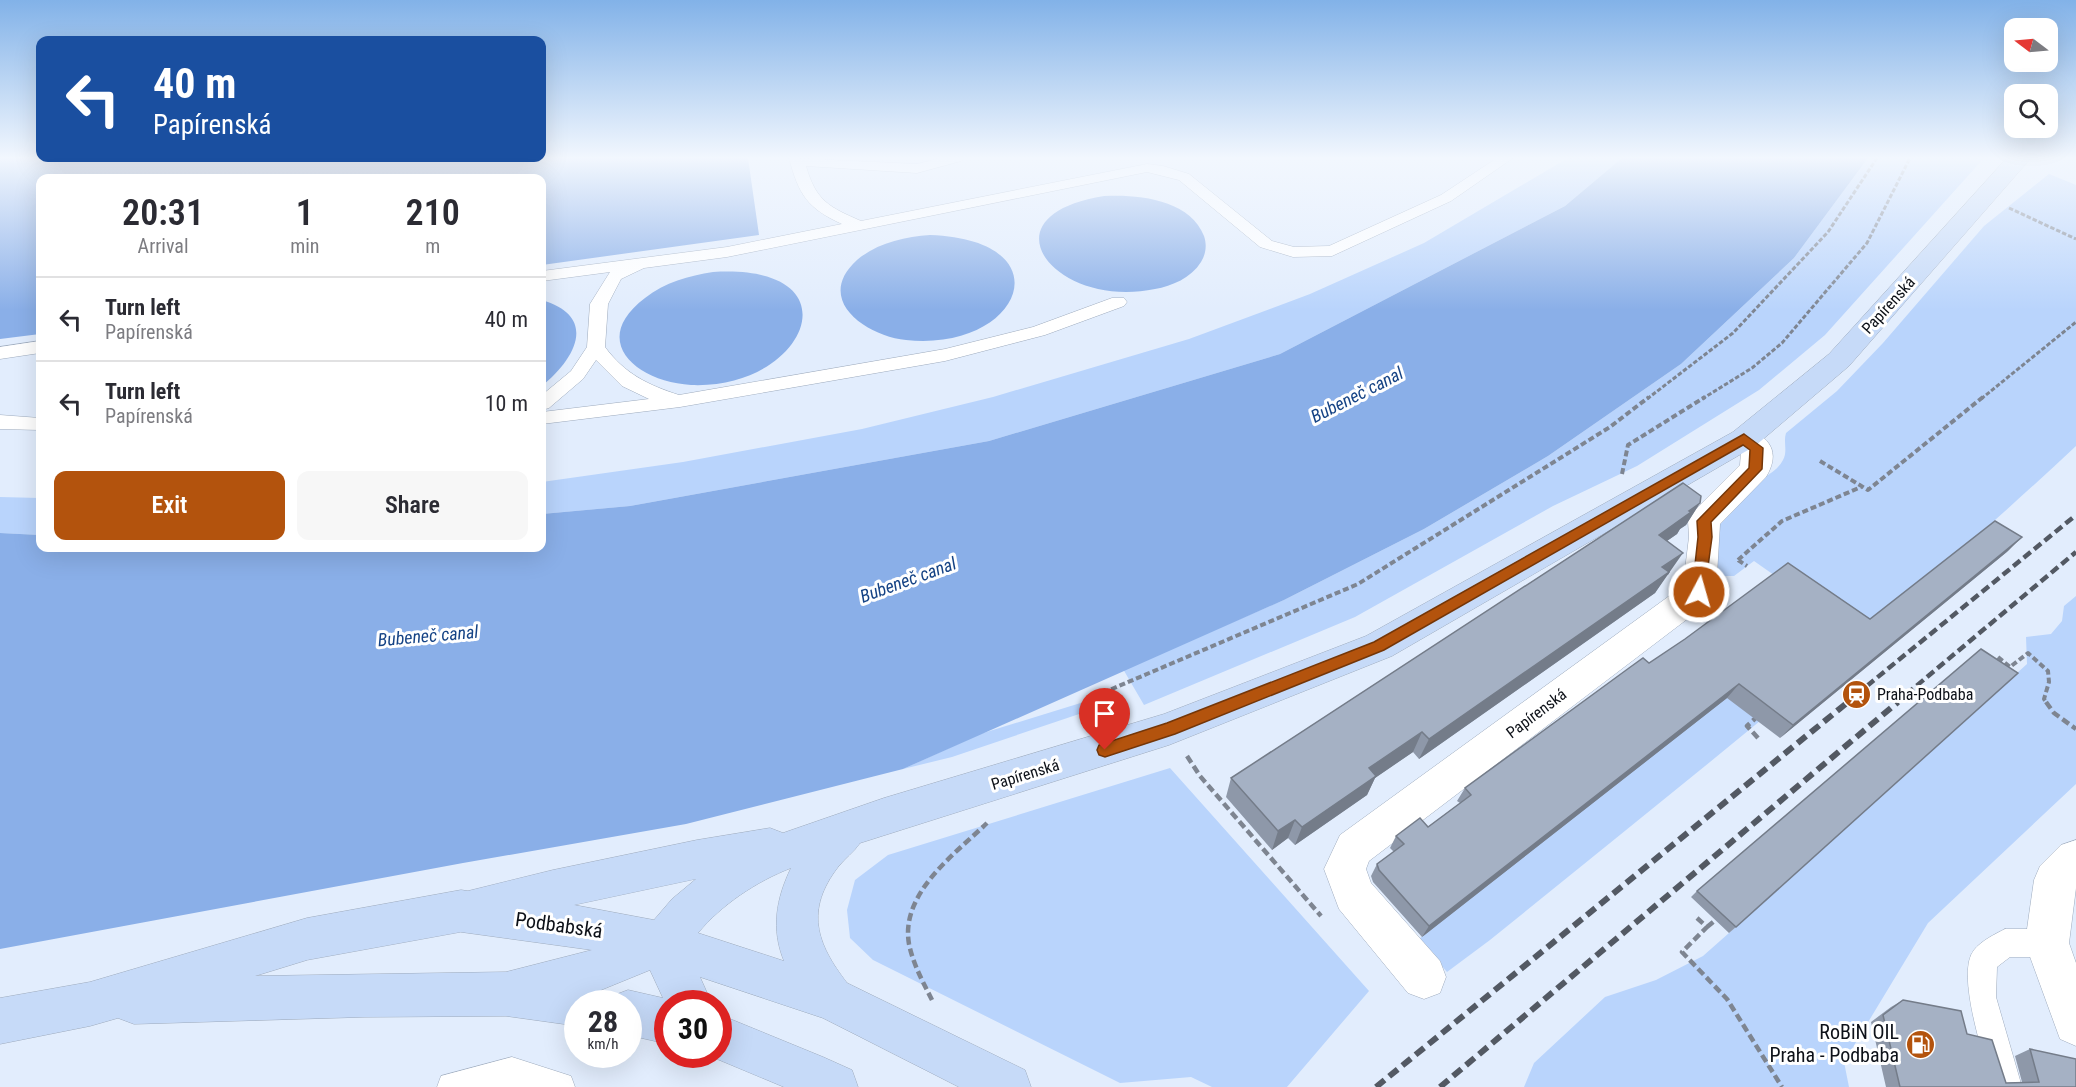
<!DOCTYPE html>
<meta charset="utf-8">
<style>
:root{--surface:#fff;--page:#f7f7f7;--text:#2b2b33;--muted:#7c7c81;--line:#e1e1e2;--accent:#b3530d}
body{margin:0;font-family:"Roboto Condensed",sans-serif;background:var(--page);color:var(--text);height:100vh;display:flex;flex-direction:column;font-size:22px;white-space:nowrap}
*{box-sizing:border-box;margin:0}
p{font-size:20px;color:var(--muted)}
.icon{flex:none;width:33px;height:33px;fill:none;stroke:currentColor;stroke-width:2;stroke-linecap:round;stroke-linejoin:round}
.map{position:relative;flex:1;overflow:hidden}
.details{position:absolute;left:36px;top:174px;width:510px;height:378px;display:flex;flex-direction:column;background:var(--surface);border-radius:12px;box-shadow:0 6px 24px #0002}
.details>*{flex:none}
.banner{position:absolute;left:36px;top:36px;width:510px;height:126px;border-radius:12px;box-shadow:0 6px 24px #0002;background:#1a4fa0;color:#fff;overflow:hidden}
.needle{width:39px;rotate:286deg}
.controls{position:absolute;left:2004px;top:18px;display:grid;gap:12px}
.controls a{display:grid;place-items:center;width:54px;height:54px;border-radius:12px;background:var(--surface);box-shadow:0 6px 24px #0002;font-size:30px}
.speed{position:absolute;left:564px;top:990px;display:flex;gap:12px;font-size:30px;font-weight:700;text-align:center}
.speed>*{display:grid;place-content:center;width:78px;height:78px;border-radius:50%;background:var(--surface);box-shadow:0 6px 24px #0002;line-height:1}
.speed small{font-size:15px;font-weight:400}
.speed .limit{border:9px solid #d22;background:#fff;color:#111}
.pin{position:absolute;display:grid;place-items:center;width:51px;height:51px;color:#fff;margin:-62px -26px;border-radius:50% 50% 50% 0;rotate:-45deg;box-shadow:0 0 6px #0007}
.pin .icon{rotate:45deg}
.me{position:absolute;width:66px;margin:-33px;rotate:6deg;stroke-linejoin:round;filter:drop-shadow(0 0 4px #0008)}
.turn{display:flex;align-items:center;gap:21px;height:126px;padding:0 18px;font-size:27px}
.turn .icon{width:78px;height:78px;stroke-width:2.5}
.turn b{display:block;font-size:42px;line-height:51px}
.eta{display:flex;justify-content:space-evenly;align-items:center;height:102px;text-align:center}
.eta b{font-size:36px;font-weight:600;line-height:42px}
.action{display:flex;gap:12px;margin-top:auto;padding:12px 18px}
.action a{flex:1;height:69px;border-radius:12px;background:var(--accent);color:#fff;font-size:24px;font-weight:600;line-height:69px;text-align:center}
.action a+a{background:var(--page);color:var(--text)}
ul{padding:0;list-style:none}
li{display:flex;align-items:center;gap:18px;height:84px;padding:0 18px;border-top:2px solid var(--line)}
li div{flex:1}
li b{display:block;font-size:22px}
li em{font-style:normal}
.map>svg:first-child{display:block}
.green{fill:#b9d4fc}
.water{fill:#8aafe8}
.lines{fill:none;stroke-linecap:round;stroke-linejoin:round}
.lane-casing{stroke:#9eabbd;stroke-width:1}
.street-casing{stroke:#9eabbd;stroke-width:1}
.secondary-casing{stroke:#9eabbd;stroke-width:1}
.path-far2{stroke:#7e8591;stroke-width:3;stroke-dasharray:4.5 2;stroke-linecap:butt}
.path-far1{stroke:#7e8591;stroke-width:4;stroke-dasharray:6 3;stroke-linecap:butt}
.path{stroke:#7e8591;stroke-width:4.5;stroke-dasharray:8 4;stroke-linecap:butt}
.lane{fill:#fff;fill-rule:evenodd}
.street{fill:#fff;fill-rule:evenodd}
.secondary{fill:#c6daf8;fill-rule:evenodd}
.rail-far1{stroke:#535963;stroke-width:4.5;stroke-dasharray:9 4.5;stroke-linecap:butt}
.rail{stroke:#535963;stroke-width:6;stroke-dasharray:11 6;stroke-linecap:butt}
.wall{fill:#8e98a9}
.shaded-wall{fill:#747c89}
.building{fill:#a5b1c4;stroke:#747c89;stroke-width:1.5}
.route{fill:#b3530d;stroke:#743608;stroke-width:1.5}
.labels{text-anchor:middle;stroke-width:6;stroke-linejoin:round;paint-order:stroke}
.street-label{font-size:16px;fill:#0d1118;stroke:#fff}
.poi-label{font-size:16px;fill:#0d1118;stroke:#fff;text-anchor:start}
.water-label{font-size:18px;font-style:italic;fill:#154385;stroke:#fff}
.near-street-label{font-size:20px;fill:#0d1118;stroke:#fff}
.near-poi-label{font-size:20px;fill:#0d1118;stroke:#fff;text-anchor:end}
</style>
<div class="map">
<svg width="2076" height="1087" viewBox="0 0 2076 1087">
<rect width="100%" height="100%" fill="#e2edfd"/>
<path class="green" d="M 1568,158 L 1622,158 L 1565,206 L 1280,354 L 989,441 L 630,506 L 542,514 L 542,482 L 683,462 L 862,429 L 993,397 L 1189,339 L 1310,294 L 1424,243 Z
M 1868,158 L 1984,158 L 1825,335 L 1759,390 L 1637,466 L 1553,506 L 1355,617 L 1144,705 L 1123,669 L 1284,600 L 1424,529 L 1548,456 L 1681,364 L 1794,258 Z
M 2049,174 L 2076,185 L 2076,446 C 1889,621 1689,779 1490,940 L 1447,972 L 1419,939 L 1794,644 L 1850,628 L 1754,561 L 1734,576 L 1718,576 L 1711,566 L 1709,536 C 1721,521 1732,501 1747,489 C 1758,479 1776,474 1783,460 C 1788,451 1783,442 1786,433 L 1837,391 L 1883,343 L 1984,226 Z
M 0,497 L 40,498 L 40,535 L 0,533 Z
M 2076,596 L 2076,784 L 1928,923 L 1844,1062 L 1849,1087 L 1524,1087 L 1534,1063 L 1605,997 L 1656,980 L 1703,956 L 1729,933 L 2027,664 L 2026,637 L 2051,634 L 2062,621 L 2064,606 Z
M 1087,701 L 1094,709 L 952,757 L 903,769 L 980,734 Z
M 1170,768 L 1369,991 L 1287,1087 L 1212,1087 L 1191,1077 L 1120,1083 L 873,960 L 850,938 L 847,910 L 855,880 L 888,855 Z"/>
<path class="water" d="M 0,158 L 748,158 L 759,235 L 542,265 L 542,178 L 40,178 L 40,334 L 0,339 Z
M 1622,158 L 1868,158 L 1794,258 L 1681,364 L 1548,456 L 1424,529 L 1284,600 L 903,769 L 686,824 L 463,863 L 0,949 L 0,533 L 40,535 L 40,548 L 542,548 L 542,514 L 630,506 L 989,441 L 1280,354 L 1565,206 Z
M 1104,196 C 1137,194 1190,199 1204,236 C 1207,245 1206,254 1201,262 C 1191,278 1172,286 1155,289 C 1056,310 979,216 1104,196 Z
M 930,235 C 1067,240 1022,352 906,340 C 867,336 813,300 857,260 C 877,243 904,237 930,235 Z
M 713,272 C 860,263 807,390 691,385 C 637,382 588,341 645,298 C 665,282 689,276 713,272 Z
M 542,300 C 599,317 575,359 542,386 Z"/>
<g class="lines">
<defs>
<path id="lane" d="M 789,158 L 917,164 L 941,158 L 963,158 L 961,161 L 917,173 L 806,166 C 816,201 829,207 861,221 L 1147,164 L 1163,166 L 1189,174 L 1272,241 L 1294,247 L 1329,246 L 1441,195 L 1497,158 L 1513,158 L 1451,201 L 1332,256 L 1293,257 L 1260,247 L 1179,180 L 1147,172 L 727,257 L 644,268 L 621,279 L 608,304 L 605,347 C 625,374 648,385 679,395 L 945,349 L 1033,327 L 1112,298 L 1124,298 L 1127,302 L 1124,306 L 1045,335 L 945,361 L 680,407 L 542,424 L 542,412 L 649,399 L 622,386 L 596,360 L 583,379 L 549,408 L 542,410 L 542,395 L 571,371 L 587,347 L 590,304 L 610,272 L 542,281 L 542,271 L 727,247 L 842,224 C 807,208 799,195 789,158 Z
M 40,341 L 40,353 L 0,359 L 0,347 Z
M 0,415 L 40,418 L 40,430 L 0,429 Z
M 2005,929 L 2047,929 L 2057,933 L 2061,943 L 2057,953 L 2047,957 L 2010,957 L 1997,967 L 1996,997 L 2022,1087 L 1992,1087 C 1985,1059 1955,973 1974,950 C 1981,941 1995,934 2005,929 Z
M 512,1057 L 571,1076 L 575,1087 L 437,1087 L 441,1076 Z"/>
<path id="street" d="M 1744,428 C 1770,436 1781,452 1766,477 L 1720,524 L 1716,592 L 1711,601 L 1369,861 L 1366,869 L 1371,883 L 1440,961 L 1446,977 L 1440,993 L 1424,999 L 1408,993 L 1339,909 L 1324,869 L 1340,835 L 1683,586 L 1689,537 L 1688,521 L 1693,512 L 1740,465 L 1741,452 L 1733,446 L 1729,439 L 1733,432 Z
M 2076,840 L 2076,888 L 2069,943 L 2076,963 L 2076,1046 L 2060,1039 L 2025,943 L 2034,880 L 2040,866 L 2061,845 Z"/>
<path id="secondary" d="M 2007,158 L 2031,158 L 1849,366 L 1755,446 L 1392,656 L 1169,745 L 860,843 C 854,852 845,858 838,867 C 805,910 816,943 847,983 L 1025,1070 L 1031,1087 L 959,1087 L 823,1018 L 700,977 L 712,1004 L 668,1004 L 668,1044 L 628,1035 L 628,1004 L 609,1004 L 612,996 L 628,990 L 663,998 L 650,970 L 601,990 L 606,1004 L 578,1004 L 578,1026 L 506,1016 L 364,1017 L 134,1024 L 118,1018 L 90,1026 L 0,1044 L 0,998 L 90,982 L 307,918 L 461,890 L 468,891 L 553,870 L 697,840 L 770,828 L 783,833 L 884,798 L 1164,714 L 1366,636 L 1733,432 L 1829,354 ZM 791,868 C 776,899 771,929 784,961 L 698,933 C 721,905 757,881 791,868 ZM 696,879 L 672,899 L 654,920 L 574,905 ZM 461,932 L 592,950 L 506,972 L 255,976 L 307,960 Z
M 718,1014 L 823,1057 L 852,1070 L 858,1087 L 784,1087 L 705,1054 L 718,1054 Z"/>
</defs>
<use href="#lane" class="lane-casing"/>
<use href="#street" class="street-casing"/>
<use href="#secondary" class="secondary-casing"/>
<path class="path-far2" d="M 2009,208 L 2076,239
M 1647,399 L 1733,333 L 1828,232 L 1877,158
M 1702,399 L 1752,368 L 1782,343 L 1867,243 L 1910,158
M 1981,399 L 2076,322"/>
<path class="path-far1" d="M 1820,461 L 1868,490 L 1983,397
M 1622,474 L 1628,445 L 1705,397
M 1738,560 L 1782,521 L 1861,487
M 1738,560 L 1747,566
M 1998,657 L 2010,667 L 2028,653 L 2048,671 L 2049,682 L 2044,699 L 2047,703
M 1097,703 L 1093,697 L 1358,584 L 1610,427 L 1649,397"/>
<path class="path" d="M 1096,702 L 1104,716
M 2046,702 L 2054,713 L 2076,729
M 1758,738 L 1747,726 L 1759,715
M 1187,756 L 1200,776 L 1321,916
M 1697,918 L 1707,927 L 1682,952 L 1727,999 L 1782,1087
M 1707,927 L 1718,918
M 932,1000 C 923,982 913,964 909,944 C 900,893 955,854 987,823"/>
<use href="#lane" class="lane"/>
<use href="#street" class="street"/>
<use href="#secondary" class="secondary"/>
<path class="rail-far1" d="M 1846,703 L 2076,515
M 1896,703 L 2076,552"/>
<path class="rail" d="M 1376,1087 L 1848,702
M 1440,1087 L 1898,702"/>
</g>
<path class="wall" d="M 1700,503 L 1686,525 L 1680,529 L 1677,534 L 1667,541 L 1669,574 L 1666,576 L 1655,593 L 1419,759 L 1413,752 L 1375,778 L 1367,795 L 1295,845 L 1288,838 L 1272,850 L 1226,797 L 1231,778 Z
M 2008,551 L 1780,738 L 1727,698 L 1422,937 L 1373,882 L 1371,876 L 1377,864 L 1394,852 L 1390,848 L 1396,836 L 1428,827 L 1460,803 L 1457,801 L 1465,788 L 1649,663 L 1870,619 Z
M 1697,891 L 1736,927 L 1729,933 L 1691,897 Z
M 1903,1000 L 1967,1034 L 2006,1083 L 2022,1082 L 2015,1056 L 2030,1049 L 2076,1087 L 1886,1087 L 1871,1022 L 1891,1007 Z"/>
<path class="shaded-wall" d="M 1700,503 L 1686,525 L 1680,529 L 1677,534 L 1645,556 L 1659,535 Z
M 2022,537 L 2008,551 L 1780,738 L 1793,725 Z
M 1683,553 L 1655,593 L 1419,759 L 1429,739 L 1662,567 Z
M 1739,684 L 1727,698 L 1422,937 L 1429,926 Z
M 1422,732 L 1413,752 L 1375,778 L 1367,795 L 1295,845 L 1302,827 L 1369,768 Z
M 1295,820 L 1288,838 L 1272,850 L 1278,831 Z"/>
<path class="building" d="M 1683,483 L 1701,496 L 1700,503 L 1689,511 L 1691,512 L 1659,535 L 1683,553 L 1662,567 L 1669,572 L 1429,739 L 1422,732 L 1369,768 L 1376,776 L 1302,827 L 1295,820 L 1278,831 L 1231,778 Z
M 1995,521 L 2022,537 L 1793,725 L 1739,684 L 1429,926 L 1379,870 L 1377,864 L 1404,844 L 1396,836 L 1420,818 L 1428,827 L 1471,795 L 1465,788 L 1629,668 L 1643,658 L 1649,663 L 1685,639 L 1788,563 L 1870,619 Z
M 1981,649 L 2018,673 L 1736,927 L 1697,891 Z
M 1903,1000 L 1961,1011 L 1967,1034 L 1992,1040 L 2006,1083 L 2039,1082 L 2030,1049 L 2076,1059 L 2076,1087 L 1900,1087 L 1883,1015 Z"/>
<linearGradient id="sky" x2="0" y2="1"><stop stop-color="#82b2e8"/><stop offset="0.51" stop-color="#f2f7fe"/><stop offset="1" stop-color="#f2f7fe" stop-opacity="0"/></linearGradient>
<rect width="2076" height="310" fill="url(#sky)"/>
<path class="route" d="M 1744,434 L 1763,448 L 1762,469 L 1711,522 L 1712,537 L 1704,596 L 1694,596 L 1692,592 L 1698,537 L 1697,521 L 1749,468 L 1750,450 L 1743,445 L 1384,650 L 1175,734 L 1105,757 L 1099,755 L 1097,750 L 1099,745 L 1167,723 L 1374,642 Z"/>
<defs>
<symbol id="station-disc" viewBox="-11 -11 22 22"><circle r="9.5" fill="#b3530d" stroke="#fff"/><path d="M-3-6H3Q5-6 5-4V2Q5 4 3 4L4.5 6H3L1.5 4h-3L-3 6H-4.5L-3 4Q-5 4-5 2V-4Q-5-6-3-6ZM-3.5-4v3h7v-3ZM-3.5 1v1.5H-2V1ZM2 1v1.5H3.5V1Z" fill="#fff"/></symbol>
<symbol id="fuel-disc" viewBox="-11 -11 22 22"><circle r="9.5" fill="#b3530d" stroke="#fff"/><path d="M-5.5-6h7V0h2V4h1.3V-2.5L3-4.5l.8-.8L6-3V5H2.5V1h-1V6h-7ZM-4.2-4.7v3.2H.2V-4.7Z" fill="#fff"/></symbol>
</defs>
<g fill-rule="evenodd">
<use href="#station-disc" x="1840" y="678" width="33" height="33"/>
<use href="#fuel-disc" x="1904" y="1028" width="33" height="33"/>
</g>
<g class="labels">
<g class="street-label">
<text transform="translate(1888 305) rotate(-48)" y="6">Papírenská</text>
<text transform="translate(1536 713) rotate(-37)" y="6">Papírenská</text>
<text transform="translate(1025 774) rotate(-17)" y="6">Papírenská</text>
</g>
<g class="poi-label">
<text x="1877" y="700">Praha-Podbaba</text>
</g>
<g class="water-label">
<text transform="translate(1357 395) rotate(-27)" y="6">Bubeneč canal</text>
<text transform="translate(908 580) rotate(-20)" y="6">Bubeneč canal</text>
<text transform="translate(428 636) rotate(-5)" y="6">Bubeneč canal</text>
</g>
<g class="near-street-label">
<text transform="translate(559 925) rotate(8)" y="7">Podbabská</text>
</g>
<g class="near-poi-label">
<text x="1899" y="1039">RoBiN OIL<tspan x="1899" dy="23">Praha - Podbaba</tspan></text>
</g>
</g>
</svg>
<div class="controls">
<a><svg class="needle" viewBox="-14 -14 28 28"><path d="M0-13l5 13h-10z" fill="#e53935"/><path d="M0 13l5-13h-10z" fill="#7c7c81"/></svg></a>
<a><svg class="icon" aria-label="search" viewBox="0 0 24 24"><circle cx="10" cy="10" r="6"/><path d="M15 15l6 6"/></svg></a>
</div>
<div class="speed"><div>28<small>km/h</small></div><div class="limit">30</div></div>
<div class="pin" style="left:1105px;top:750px;background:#d93025"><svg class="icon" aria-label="arrive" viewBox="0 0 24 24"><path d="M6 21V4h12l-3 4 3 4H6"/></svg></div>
<svg class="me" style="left:1699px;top:592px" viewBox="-20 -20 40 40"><circle r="17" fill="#b3530d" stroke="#fff" stroke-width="3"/><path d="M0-11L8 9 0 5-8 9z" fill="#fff"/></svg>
<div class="banner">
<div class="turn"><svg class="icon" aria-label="left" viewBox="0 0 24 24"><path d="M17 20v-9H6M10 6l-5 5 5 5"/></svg><div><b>40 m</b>Papírenská</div></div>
</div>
<section class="details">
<div class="eta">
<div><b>20:31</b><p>Arrival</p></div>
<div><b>1</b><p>min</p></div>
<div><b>210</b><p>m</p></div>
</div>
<ul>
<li><svg class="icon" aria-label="left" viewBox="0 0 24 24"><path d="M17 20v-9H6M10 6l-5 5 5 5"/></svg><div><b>Turn left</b><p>Papírenská</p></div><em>40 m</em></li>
<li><svg class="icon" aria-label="left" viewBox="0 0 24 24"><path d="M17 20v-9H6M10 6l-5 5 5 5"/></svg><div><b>Turn left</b><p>Papírenská</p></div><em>10 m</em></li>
</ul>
<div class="action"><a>Exit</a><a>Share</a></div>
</section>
</div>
